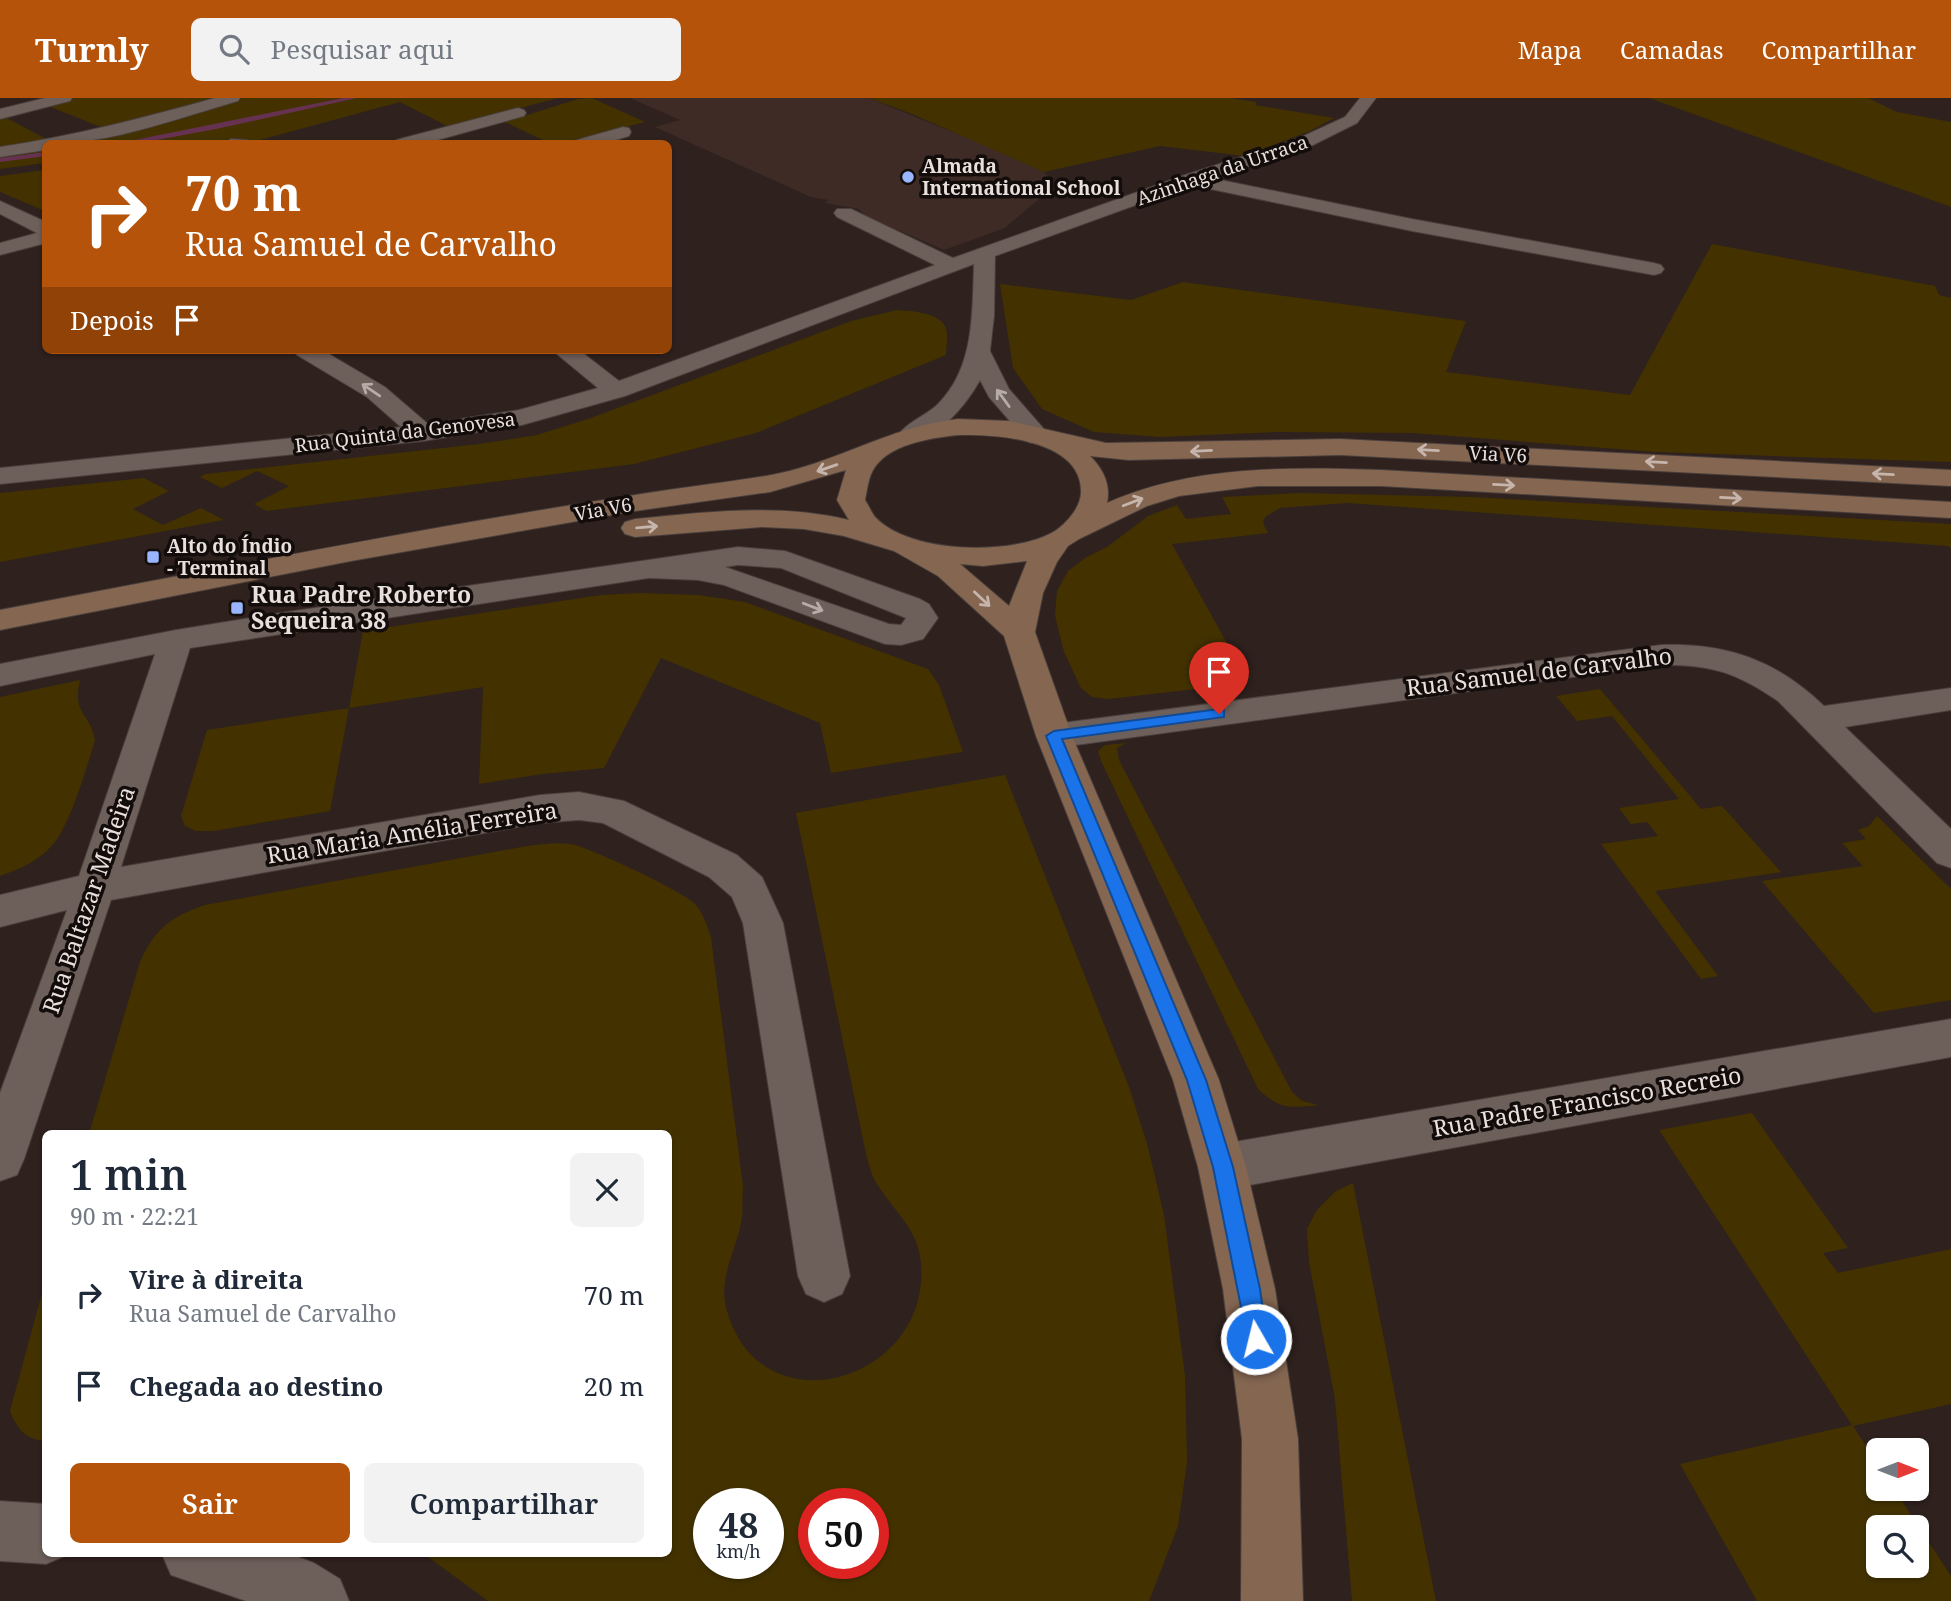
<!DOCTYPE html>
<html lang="pt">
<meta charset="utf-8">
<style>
:root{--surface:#fff;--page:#f2f2f3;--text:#1f2937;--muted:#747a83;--accent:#b45309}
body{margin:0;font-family:"Noto Serif",serif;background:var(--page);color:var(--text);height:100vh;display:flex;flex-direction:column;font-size:26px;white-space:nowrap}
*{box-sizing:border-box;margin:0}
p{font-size:23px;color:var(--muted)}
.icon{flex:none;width:38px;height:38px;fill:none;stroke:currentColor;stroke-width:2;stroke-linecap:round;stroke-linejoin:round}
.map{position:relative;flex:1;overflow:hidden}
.details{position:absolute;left:42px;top:1032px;width:630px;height:427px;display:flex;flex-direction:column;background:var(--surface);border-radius:10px;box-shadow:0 2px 5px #0004}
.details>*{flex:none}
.top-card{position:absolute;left:42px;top:42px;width:630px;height:214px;border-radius:10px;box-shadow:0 2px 5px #0004;background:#b45309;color:#fff;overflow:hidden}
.needle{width:46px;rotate:90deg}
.fabs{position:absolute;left:1866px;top:1340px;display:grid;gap:14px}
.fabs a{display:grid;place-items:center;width:63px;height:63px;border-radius:10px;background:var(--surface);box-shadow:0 2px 5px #0004;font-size:35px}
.speed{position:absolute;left:693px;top:1390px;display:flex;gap:14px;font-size:35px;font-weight:700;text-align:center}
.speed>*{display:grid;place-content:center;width:91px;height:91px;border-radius:50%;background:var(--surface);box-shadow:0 2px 5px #0004;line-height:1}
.speed small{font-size:18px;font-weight:400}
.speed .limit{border:10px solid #d22;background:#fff;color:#111}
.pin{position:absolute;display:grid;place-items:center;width:60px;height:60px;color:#fff;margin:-72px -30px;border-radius:50% 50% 50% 0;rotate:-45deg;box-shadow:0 0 7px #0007}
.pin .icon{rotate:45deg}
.me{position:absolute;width:77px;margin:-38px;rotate:352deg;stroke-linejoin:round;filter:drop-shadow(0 0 5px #0008)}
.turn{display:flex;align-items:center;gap:24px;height:147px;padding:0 28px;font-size:32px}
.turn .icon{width:91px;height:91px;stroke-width:2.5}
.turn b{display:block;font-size:49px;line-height:60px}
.then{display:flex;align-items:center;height:66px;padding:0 28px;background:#0003;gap:14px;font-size:26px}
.round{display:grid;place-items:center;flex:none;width:74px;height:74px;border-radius:10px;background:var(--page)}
.summary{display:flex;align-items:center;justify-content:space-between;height:119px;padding:0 28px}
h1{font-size:42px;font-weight:600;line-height:52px}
.cta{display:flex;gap:14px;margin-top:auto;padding:14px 28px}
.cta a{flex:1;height:80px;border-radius:10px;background:var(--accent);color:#fff;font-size:28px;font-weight:600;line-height:80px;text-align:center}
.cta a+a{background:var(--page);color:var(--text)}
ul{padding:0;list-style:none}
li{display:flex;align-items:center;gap:21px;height:91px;padding:0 28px}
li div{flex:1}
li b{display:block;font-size:26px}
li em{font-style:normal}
header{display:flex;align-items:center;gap:42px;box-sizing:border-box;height:98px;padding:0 35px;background:var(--accent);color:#fff}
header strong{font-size:33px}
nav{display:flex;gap:38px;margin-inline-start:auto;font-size:24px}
.search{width:490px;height:63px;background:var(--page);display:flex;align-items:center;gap:18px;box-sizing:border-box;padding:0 24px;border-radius:10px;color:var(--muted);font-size:26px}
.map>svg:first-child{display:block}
.built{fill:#3e2b26}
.green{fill:#433200;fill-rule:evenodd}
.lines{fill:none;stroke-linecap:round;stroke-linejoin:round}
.stream{fill:#673252;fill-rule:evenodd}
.street-casing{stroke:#493e3b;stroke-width:2}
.secondary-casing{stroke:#493e3b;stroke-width:2}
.street{fill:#6d5f5a;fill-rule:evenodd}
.secondary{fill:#846651;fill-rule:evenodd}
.oneway{stroke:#b7aca9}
.oneway2{stroke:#c6b5ac}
.route{fill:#1a73e8;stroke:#114b97;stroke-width:2}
.poi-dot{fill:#99b5fd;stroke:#120c0b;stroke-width:2.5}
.labels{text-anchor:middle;stroke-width:7;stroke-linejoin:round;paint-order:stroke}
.far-poi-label{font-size:19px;font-weight:bold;fill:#e9e0dd;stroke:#120c0b;text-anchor:start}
.far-street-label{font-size:19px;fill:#e9e0dd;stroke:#120c0b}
.poi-label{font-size:23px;font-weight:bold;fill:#e9e0dd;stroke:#120c0b;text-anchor:start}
.street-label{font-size:23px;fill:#e9e0dd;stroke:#120c0b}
</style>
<header>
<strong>Turnly</strong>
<div class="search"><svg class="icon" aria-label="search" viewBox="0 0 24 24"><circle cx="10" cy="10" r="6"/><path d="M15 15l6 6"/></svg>Pesquisar aqui</div>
<nav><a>Mapa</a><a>Camadas</a><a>Compartilhar</a></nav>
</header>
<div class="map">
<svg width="1951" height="1503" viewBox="0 0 1951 1503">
<rect width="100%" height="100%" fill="#2e211e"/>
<path class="built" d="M 630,0 L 869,0 L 992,50 L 1044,74 L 1054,84 L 1037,90 L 1047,94 L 1005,130 L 944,152 L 866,118 L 859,111 L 825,105 L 828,102 L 811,99 L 655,29 L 680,22 Z"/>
<path class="green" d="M 70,0 L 221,0 L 115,29 L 0,51 L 0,18 ZM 48,8 L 101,29 L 48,42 L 5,19 Z
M 244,0 L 558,0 L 449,29 L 400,4 L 256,43 L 71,46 Z
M 592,0 L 645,24 L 564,45 L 551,46 L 505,24 L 578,1 Z
M 869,0 L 1230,0 L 1257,4 L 1255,7 L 1334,20 L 1310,33 L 1244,58 L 1160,48 L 1044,74 L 912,16 Z
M 1649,0 L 1868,0 L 1897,14 L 1951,24 L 1951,109 Z
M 45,50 L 45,65 L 0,71 L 0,57 Z
M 45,72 L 45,113 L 0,94 L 0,78 Z
M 1712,146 L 1935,188 L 1939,197 L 1951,200 L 1951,364 L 1656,354 L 1413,335 L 1276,334 L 1160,339 L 1094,334 L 1042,311 L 1013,270 L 1000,186 L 1131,202 L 1183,184 L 1466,223 L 1446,274 L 1630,297 Z
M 897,212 C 911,213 937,214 945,228 C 949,235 946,249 946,257 L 756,335 L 634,366 L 266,413 L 254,406 L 289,388 L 257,373 L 222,390 L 200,379 L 205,376 L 479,346 L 537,337 L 588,321 L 851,223 Z
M 144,380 L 169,393 L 133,411 L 163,427 L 201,410 L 224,422 L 0,464 L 0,395 Z
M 1300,395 L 1472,399 L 1951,426 L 1951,450 L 1948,448 L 1348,405 L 1280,410 L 1265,419 L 1263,425 L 1268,435 L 1172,446 L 1249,585 L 1108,601 L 1092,599 L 1081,590 L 1064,554 L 1055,517 L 1057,493 L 1068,473 L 1085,460 L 1107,449 L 1148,418 L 1177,407 L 1186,421 L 1231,416 L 1222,399 Z
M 640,495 L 698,497 L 745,504 L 928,571 L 939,587 L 963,654 L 831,675 L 820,625 L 661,560 L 604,670 L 542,676 L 479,686 L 483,589 L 349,610 L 330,713 L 214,733 L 196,733 L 185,728 L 181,718 L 207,632 L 349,610 L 363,533 L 601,497 Z
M 80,582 C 72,618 90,614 95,642 C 87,669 71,723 55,744 C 41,762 20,771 0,778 L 0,599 Z
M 1600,591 L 1701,711 L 1722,708 L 1781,774 L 1655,793 L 1718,878 L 1701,881 L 1601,746 L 1658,738 L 1647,724 L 1631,726 L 1619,710 L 1679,701 L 1612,618 L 1577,623 L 1556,598 Z
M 1126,645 L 1117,650 L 1119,662 L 1292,994 L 1302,1003 L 1319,1007 C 1290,1010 1280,1012 1258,991 L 1101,663 L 1098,653 L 1105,647 Z
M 1005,677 L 1129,989 L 1148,1049 L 1164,1117 L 1185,1278 L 1187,1364 L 1178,1428 L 1149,1503 L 488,1503 L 424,1456 L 668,1456 L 668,1036 L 89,1036 L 140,864 C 155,831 170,819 205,807 L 527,748 C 542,746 556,744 571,746 C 589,749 680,792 694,805 C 703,814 707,827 711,839 L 743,1088 C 742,1099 743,1110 742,1120 C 737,1152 717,1180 727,1213 C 759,1327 913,1288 921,1184 C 925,1135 900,1122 877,1086 C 871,1077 869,1066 866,1056 L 796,715 ZM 709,1405 L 768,1405 L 768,1465 L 709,1465 ZM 814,1405 L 873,1405 L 873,1465 L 814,1465 Z
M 1877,718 L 1951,791 L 1951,902 L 1874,915 L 1762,783 L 1863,768 L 1842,745 L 1866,741 L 1858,732 L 1869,728 Z
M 1752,1015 L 1848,1150 L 1823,1155 L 1838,1175 L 1951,1151 L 1951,1306 L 1853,1328 L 1878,1366 L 1878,1391 L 1894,1391 L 1951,1478 L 1951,1503 L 1757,1503 L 1680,1366 L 1852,1327 L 1659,1032 ZM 1878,1430 L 1916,1430 L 1916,1468 L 1878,1468 Z
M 1353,1085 L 1436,1503 L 1352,1503 L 1335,1301 L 1309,1164 L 1307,1131 L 1317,1112 L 1336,1093 Z
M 45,1184 L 45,1343 C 25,1341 17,1331 10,1313 Z"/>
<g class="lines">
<path class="stream" d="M 343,0 L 357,0 L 216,31 L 135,46 L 115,46 Z
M 46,54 L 46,58 L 0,64 L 0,60 Z"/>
<defs>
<path id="street" d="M 45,0 L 72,0 L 70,3 L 0,21 L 0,11 Z
M 215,0 L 240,0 L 238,3 C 175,21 111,46 46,46 L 46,52 L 0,59 L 0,49 C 73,38 143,20 215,0 Z
M 1360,0 L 1376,0 L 1357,25 L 1309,49 L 1211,80 L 1412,121 L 1654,165 L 1661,167 L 1664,171 L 1661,175 L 1654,177 L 1412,133 L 1191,87 L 995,158 L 994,218 L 990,253 L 1009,291 L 1050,338 L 1046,344 L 1037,346 L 1028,344 L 989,299 L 980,282 C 967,306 932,350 902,342 L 898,337 C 907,324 925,318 937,307 C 975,270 972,215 974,166 L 625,298 L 522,327 L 423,343 L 0,386 L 0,370 L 401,329 L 367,299 L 297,257 L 293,252 L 322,252 L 385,289 L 428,326 L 519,312 L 598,290 L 552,252 L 579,252 L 619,283 L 935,167 L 837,119 L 834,115 L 837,111 L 851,111 L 953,160 L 1182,78 L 1297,41 L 1345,19 Z
M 518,10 L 524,12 L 526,15 L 524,18 L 423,46 L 394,46 L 396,42 Z
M 623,29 L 629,30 L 631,34 L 629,38 L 603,46 L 575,46 L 577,42 Z
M 231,41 L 247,42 L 249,46 L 223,46 Z
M 0,103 L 46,124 L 46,145 L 0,157 L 0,145 L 37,135 L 0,116 Z
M 738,449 L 785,453 L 920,501 L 929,506 L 938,520 L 923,541 L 901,547 L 885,546 L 724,487 L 698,482 L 649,480 L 190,550 L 121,769 L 540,697 L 579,694 L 624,703 L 737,757 L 762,779 L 783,825 L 850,1178 L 842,1196 L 824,1204 L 806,1196 L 798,1178 L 743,825 L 732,799 L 709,779 L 603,725 L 579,722 L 540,725 L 111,802 L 24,1061 L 17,1077 L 0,1083 L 0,995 L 67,812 L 0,829 L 0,797 L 79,778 L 155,556 L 0,588 L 0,566 L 176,532 L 280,515 ZM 738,467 L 781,470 L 906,520 L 901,527 L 889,526 L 725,469 Z
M 1661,547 C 1727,545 1776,562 1824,608 L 1951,590 L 1951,612 L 1845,629 L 1951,731 L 1951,770 L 1937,765 L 1778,603 C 1737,575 1711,566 1661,567 L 1054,650 L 1042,647 L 1036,638 L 1042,629 L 1054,626 Z
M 1951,921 L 1951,959 L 1222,1092 L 1205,1085 L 1198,1069 L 1205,1053 L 1222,1046 Z
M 0,1403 L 46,1406 L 46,1456 L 67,1457 L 46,1466 L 0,1463 Z
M 162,1456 L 290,1456 L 314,1465 L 340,1481 L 349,1503 L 246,1503 L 171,1477 Z"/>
<path id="secondary" d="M 958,321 L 1009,323 L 1106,345 L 1340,341 L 1951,372 L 1951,388 L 1340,357 L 1129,362 L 1090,358 C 1103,371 1111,386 1107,405 C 1192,367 1289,369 1381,372 L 1951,404 L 1951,420 L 1381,388 L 1258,388 L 1179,398 L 1147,408 L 1079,441 L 1068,448 L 1057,464 L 1043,495 L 1035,534 L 1072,638 L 1219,982 L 1246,1069 L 1275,1191 L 1298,1341 L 1303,1503 L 1241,1503 L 1242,1341 L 1223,1191 L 1198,1069 L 1173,982 L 1036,638 L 1004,538 L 938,478 L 894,453 L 844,438 L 804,431 L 762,429 L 635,439 L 625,436 L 621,430 L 625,424 L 635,421 C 707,414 778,405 849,422 L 837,402 L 846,372 L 770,394 L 635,413 L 351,463 L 0,532 L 0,512 C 211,472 422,430 635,397 C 679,390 723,385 766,378 C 833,367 890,328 958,321 ZM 958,337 C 995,336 1082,341 1081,394 C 1081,409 1067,425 1055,433 C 1014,458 911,456 876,420 C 872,416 869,408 865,402 C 867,393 868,382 872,374 C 886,346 931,340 958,337 ZM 1027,463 L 1009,508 L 960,466 L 983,468 Z"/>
</defs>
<use href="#street" class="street-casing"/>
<use href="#secondary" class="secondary-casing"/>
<use href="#street" class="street"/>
<use href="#secondary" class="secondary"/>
</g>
<defs><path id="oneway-shaft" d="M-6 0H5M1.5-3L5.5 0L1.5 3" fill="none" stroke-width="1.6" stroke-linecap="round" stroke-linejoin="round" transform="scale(1.75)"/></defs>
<g class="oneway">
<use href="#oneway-shaft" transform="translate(371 292) rotate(-146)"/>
<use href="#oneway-shaft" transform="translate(1003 300) rotate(-126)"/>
<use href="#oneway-shaft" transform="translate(813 509) rotate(21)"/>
</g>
<g class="oneway2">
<use href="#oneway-shaft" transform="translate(1428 352) rotate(-177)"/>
<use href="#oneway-shaft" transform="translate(1201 353) rotate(177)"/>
<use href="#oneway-shaft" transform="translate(1656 364) rotate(-177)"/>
<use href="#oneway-shaft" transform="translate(827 370) rotate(161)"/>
<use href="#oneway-shaft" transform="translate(1883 376) rotate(-177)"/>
<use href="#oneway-shaft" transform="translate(1504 387) rotate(3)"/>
<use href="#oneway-shaft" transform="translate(1731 400) rotate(3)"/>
<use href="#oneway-shaft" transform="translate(1133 404) rotate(-21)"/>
<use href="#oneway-shaft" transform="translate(647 429) rotate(-5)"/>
<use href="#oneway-shaft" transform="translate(982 501) rotate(43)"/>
</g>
<path class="route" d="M 1219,611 L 1224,612 L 1224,619 L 1062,641 L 1206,982 L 1233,1069 L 1260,1191 L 1267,1241 L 1264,1249 L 1256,1252 L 1249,1249 L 1213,1069 L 1187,982 L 1046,638 L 1054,633 Z"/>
<g class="poi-dot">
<circle cx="908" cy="79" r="7"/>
<rect x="146" y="452" width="14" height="14" rx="3.5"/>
<rect x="230" y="503" width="14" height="14" rx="3.5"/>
</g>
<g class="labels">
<g class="far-poi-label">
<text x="922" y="75">Almada<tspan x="922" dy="22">International School</tspan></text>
<text x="167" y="455">Alto do Índio<tspan x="167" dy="22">- Terminal</tspan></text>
</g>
<g class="far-street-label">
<text transform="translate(1222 72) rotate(-19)" y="7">Azinhaga da Urraca</text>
<text transform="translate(405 334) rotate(-7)" y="7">Rua Quinta da Genovesa</text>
<text transform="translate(1498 356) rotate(3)" y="7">Via V6</text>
<text transform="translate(603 411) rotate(-10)" y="7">Via V6</text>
</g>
<g class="poi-label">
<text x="251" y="505">Rua Padre Roberto<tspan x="251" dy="26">Sequeira 38</tspan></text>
</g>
<g class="street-label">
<text transform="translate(1539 574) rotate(-7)" y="8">Rua Samuel de Carvalho</text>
<text transform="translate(412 735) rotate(-9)" y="8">Rua Maria Amélia Ferreira</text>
<text transform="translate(89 802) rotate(-71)" y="8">Rua Baltazar Madeira</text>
<text transform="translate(1587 1004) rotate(-10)" y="8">Rua Padre Francisco Recreio</text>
</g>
</g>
</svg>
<div class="fabs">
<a><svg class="needle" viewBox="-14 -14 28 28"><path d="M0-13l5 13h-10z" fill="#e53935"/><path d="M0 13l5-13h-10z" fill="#747a83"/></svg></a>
<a><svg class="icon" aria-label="search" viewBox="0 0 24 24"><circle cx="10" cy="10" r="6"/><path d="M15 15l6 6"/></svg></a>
</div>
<div class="speed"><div>48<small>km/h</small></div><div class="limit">50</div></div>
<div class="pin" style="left:1219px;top:616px;background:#d93025"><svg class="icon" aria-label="arrive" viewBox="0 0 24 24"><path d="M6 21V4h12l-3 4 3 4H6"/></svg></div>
<svg class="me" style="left:1256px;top:1241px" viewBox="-20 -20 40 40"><circle r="17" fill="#1a73e8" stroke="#fff" stroke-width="3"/><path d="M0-11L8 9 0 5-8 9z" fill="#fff"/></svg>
<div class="top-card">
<div class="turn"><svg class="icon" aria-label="right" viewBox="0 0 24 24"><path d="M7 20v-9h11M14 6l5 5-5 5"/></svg><div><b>70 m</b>Rua Samuel de Carvalho</div></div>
<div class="then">Depois<svg class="icon" aria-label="arrive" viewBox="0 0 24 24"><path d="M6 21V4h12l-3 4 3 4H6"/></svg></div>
</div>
<section class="details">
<div class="summary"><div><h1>1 min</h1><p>90 m · 22:21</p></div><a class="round"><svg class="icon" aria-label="close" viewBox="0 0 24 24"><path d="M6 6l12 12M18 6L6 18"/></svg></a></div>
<ul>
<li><svg class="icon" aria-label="right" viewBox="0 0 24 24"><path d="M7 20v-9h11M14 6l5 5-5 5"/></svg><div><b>Vire à direita</b><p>Rua Samuel de Carvalho</p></div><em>70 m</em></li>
<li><svg class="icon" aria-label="arrive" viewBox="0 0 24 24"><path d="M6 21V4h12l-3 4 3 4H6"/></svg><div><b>Chegada ao destino</b></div><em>20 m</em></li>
</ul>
<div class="cta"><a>Sair</a><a>Compartilhar</a></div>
</section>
</div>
